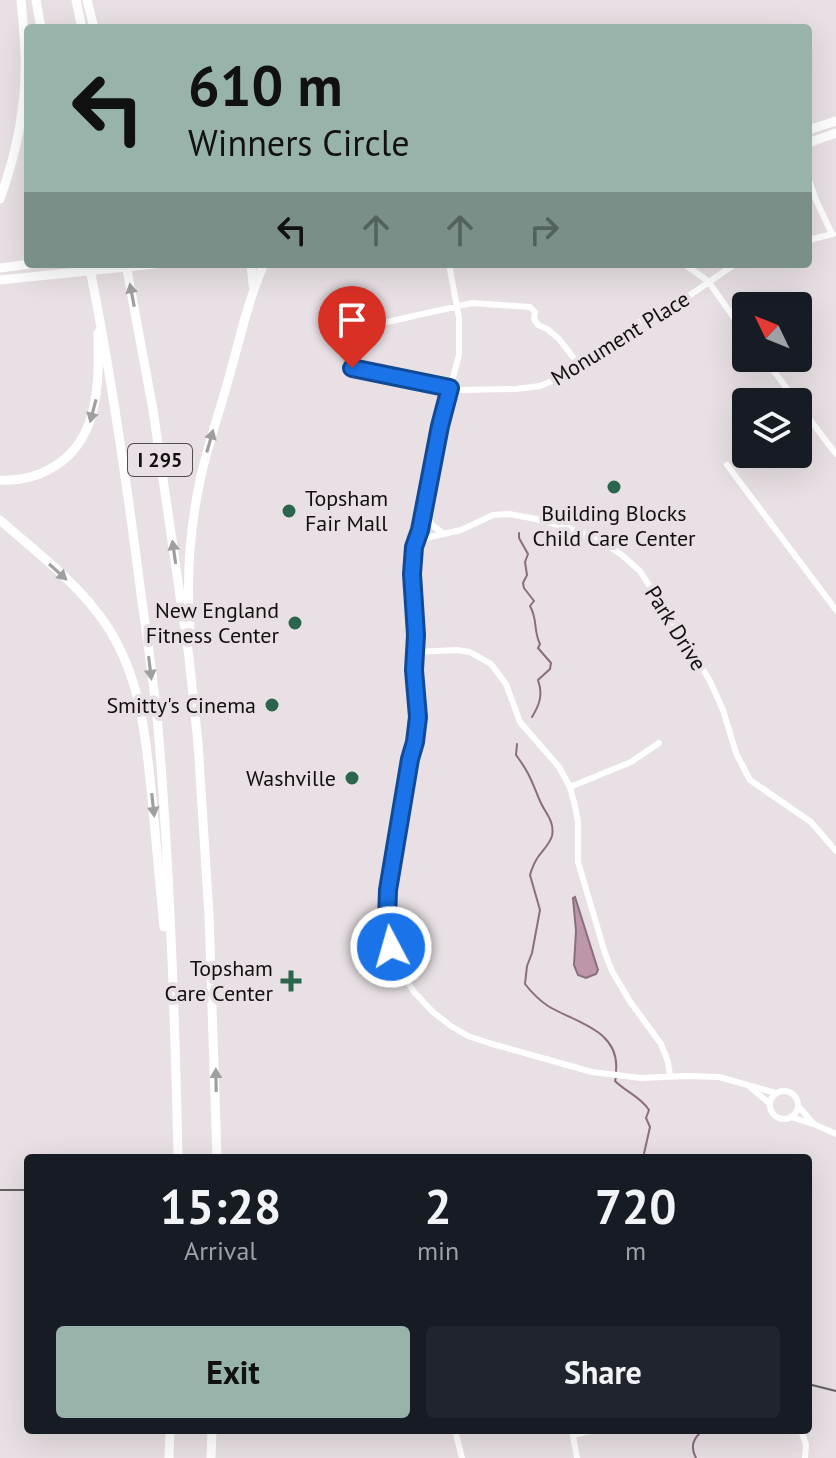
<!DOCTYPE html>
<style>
:root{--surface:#171b24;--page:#20242c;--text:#f1f3f6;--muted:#9ea1a6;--accent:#98b3aa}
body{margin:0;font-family:"PT Sans",sans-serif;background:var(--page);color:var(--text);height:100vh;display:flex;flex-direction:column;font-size:30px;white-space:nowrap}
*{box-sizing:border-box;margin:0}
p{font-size:26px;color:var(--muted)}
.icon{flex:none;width:44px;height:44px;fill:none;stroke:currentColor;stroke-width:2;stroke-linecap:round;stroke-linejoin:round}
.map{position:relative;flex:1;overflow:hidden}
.side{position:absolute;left:24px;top:1154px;width:788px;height:280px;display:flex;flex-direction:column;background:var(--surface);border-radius:8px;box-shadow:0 8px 32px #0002}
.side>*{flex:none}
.guide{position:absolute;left:24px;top:24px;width:788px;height:244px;border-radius:8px;box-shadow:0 8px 32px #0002;background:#98b3aa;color:#111;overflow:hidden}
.needle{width:52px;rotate:313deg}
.buttons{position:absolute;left:732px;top:292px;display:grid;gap:16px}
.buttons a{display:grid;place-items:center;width:80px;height:80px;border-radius:8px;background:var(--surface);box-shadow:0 8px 32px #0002;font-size:40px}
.pin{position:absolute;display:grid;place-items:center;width:68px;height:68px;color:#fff;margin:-82px -34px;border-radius:50% 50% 50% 0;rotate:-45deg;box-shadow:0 0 8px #0007}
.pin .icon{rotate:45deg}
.me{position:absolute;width:88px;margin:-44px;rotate:354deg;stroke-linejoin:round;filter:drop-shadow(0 0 6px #0008)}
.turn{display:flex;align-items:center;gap:28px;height:168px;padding:0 32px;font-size:36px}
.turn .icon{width:104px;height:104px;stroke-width:2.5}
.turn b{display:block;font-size:56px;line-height:68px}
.lanes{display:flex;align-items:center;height:76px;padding:0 32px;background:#0003;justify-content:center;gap:40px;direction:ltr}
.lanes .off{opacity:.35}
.eta{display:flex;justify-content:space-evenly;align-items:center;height:136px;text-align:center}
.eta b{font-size:48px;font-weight:800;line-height:56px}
.button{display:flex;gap:16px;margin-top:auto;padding:16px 32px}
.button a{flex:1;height:92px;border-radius:8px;background:var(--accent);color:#111;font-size:32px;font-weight:800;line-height:92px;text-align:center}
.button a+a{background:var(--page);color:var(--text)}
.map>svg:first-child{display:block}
.water{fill:#bd96ab;stroke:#8a6e7d;stroke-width:2}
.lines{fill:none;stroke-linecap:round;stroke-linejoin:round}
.stream{stroke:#8a6e7d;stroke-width:2}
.minor{stroke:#fff;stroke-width:6}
.highway{stroke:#fff;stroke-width:9}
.rail{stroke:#635e60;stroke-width:2}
.oneway{fill:#a09fa0}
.route-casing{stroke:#114b97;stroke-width:20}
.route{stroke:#1a73e8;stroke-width:14}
.poi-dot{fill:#2b654e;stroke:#e8e0e4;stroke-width:3}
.labels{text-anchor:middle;stroke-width:8;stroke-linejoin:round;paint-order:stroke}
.shield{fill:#e8e0e4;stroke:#524e50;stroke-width:2}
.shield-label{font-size:20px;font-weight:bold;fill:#120f11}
.street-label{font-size:22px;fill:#120f11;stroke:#e8e0e4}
.poi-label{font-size:22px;fill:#120f11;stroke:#e8e0e4;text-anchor:end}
</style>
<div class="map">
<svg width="836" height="1458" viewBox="0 0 836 1458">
<rect width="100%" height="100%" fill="#e8e0e4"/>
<path class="water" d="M 575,897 L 598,970 L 596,974 L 586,978 L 578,975 L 574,965 L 576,931 L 573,898 Z"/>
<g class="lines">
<path class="stream" d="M 519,533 L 519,538 L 528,554 L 525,562 L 527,575 L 523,583 L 524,588 L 534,601 L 530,606 C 538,620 533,630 540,644 L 538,648 L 551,663 L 550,669 L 538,680 C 543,694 540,704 532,717
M 517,744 L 516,755 C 529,772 532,782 540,801 C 545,813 555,821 552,836 C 549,845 543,850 538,857 C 534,863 532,868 530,875 L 540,910 L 532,953 L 527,966 L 525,984 C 532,993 539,1000 548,1006 C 576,1023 620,1030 616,1071
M 616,1077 L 615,1081 C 626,1092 641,1097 649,1110 L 646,1118 L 650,1127 L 643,1158
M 696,1458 C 691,1449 692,1441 699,1434 L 698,1430"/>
<path class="minor" d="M 808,177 L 816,200 L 832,234
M 808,240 L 833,234
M 449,264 L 459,318 L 459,355 L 440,426 L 420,530 L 414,547 L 412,574 L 416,635 L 414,652 L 418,717 L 388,890 L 387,920 L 391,947 L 399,968 L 414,992 L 433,1012 L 451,1026 L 468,1036 L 489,1043 L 592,1072 L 641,1078 L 686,1076 L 719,1077 L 776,1093
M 684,264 L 708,281 L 746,335
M 764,358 L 797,402
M 580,366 L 559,339 L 547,329 L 538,325 L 534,319 L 535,312 L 530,307 L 472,303 L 378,324 C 357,332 357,348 352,368 L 461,390 L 516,389 L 540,386 L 569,374 L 637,323 L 677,304 L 735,264
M 798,404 L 836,454
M 727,465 L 836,610
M 424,511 L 432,525 L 444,534
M 417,540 L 461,530 L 493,515 L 509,514 L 536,519 L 566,527 L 600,540 L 623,556 L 640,571 L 709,679 L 723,710 L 736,753 L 750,780 L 811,822 L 836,851
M 414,652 L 457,650 L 470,652 L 491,664 L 506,684 L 520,722 L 559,767 L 570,787 L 575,806 L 578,822 L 578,862 L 605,953 L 612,971 L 629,1000 L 661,1044 L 668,1062 L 670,1076
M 570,787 L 631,762 L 659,743
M 749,1086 L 770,1104
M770 1105a14 14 0 1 1 28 0a14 14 0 1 1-28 0Z
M 798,1106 L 813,1123
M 791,1117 L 816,1125 L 836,1134
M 455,1430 L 462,1458
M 572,1430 L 577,1458
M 801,1430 L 806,1445 L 805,1458
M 573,1435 L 596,1430"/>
<path class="highway" d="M 36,0 L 41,28
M 76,0 L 82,28
M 87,0 L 94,28
M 808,130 L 836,121
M 808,143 L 836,133
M 0,199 C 15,157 25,113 25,69 C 26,46 23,23 21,0
M 89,264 C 111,373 127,484 141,594 C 147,638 154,683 158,727 C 170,870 175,1014 178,1158
M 126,264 L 153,410 L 189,657 L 198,743 L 209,915 L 217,1158
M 251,264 L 253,285
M 0,268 L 31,264
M 0,280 L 155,264
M 0,480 C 17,481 33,478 48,470 C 100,444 99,384 98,333
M 0,520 C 36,552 78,583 105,623 C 141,676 146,737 152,799 C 156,841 160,884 164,927
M 190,629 C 186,578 190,526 201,476 C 209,440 222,405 231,370 C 241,334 249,298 264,264
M 169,1458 L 170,1430
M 211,1458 L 212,1430"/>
<path class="rail" d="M 0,1190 L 28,1190
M 808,1384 L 836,1391"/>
</g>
<defs><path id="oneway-solid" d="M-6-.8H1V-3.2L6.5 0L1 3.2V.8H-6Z" transform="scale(2)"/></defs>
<g class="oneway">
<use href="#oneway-solid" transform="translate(132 295) rotate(-101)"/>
<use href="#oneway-solid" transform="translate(93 411) rotate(105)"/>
<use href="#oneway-solid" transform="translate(210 441) rotate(-74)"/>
<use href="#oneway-solid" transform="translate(174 552) rotate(-98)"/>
<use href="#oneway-solid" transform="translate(58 572) rotate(42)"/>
<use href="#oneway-solid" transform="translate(150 668) rotate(83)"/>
<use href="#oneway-solid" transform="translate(153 805) rotate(84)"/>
<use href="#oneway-solid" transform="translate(216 1080) rotate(-91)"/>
</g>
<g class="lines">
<defs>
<path id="route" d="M 352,368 L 450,388 L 440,426 L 420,530 L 414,547 L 412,574 L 416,635 L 414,670 L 418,717 L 415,742 L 410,759 L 388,890 L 387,920 L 391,947"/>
</defs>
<use href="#route" class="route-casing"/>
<use href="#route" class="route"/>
</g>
<g class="poi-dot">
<circle cx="614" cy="487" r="8"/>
<circle cx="289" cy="511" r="8"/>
<circle cx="295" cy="623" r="8"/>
<circle cx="272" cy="705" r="8"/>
<circle cx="352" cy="778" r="8"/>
<path d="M287 969h8v8h8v8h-8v8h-8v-8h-8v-8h8z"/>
</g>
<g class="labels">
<rect class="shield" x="128" y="444" width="64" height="32" rx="6"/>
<g class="shield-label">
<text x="160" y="467">I 295</text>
</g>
<g class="street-label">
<text transform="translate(620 338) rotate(-32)" y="8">Monument Place</text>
<text transform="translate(676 628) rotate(58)" y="8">Park Drive</text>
</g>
<g class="poi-label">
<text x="305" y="506" text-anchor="start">Topsham<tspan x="305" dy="25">Fair Mall</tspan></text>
<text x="614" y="521" text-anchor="middle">Building Blocks<tspan x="614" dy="25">Child Care Center</tspan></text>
<text x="279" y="618">New England<tspan x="279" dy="25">Fitness Center</tspan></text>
<text x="256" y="713">Smitty's Cinema</text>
<text x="336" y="786">Washville</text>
<text x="273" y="976">Topsham<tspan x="273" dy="25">Care Center</tspan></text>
</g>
</g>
</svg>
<div class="buttons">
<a><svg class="needle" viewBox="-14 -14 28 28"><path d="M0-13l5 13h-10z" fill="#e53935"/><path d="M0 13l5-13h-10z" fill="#9ea1a6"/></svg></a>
<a><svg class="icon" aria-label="layers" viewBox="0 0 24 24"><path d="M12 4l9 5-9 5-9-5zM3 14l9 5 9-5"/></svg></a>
</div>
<div class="pin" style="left:352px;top:368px;background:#d93025"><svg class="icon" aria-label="arrive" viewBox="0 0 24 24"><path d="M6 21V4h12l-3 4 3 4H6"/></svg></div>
<svg class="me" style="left:391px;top:947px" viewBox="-20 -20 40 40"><circle r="17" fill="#1a73e8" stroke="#fff" stroke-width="3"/><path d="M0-11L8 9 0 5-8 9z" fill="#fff"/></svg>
<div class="guide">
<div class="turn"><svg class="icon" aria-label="left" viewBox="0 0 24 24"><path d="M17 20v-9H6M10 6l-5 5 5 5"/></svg><div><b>610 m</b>Winners Circle</div></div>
<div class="lanes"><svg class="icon" aria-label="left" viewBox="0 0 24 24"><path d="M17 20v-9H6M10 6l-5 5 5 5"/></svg><svg class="icon off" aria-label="ahead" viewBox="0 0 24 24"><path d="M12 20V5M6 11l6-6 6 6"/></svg><svg class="icon off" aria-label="ahead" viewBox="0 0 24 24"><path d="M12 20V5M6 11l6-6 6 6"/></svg><svg class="icon off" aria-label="right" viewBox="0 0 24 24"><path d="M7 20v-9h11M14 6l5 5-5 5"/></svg></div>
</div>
<section class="side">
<div class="eta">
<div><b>15:28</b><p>Arrival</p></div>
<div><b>2</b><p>min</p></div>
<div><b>720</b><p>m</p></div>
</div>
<div class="button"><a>Exit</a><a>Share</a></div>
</section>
</div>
